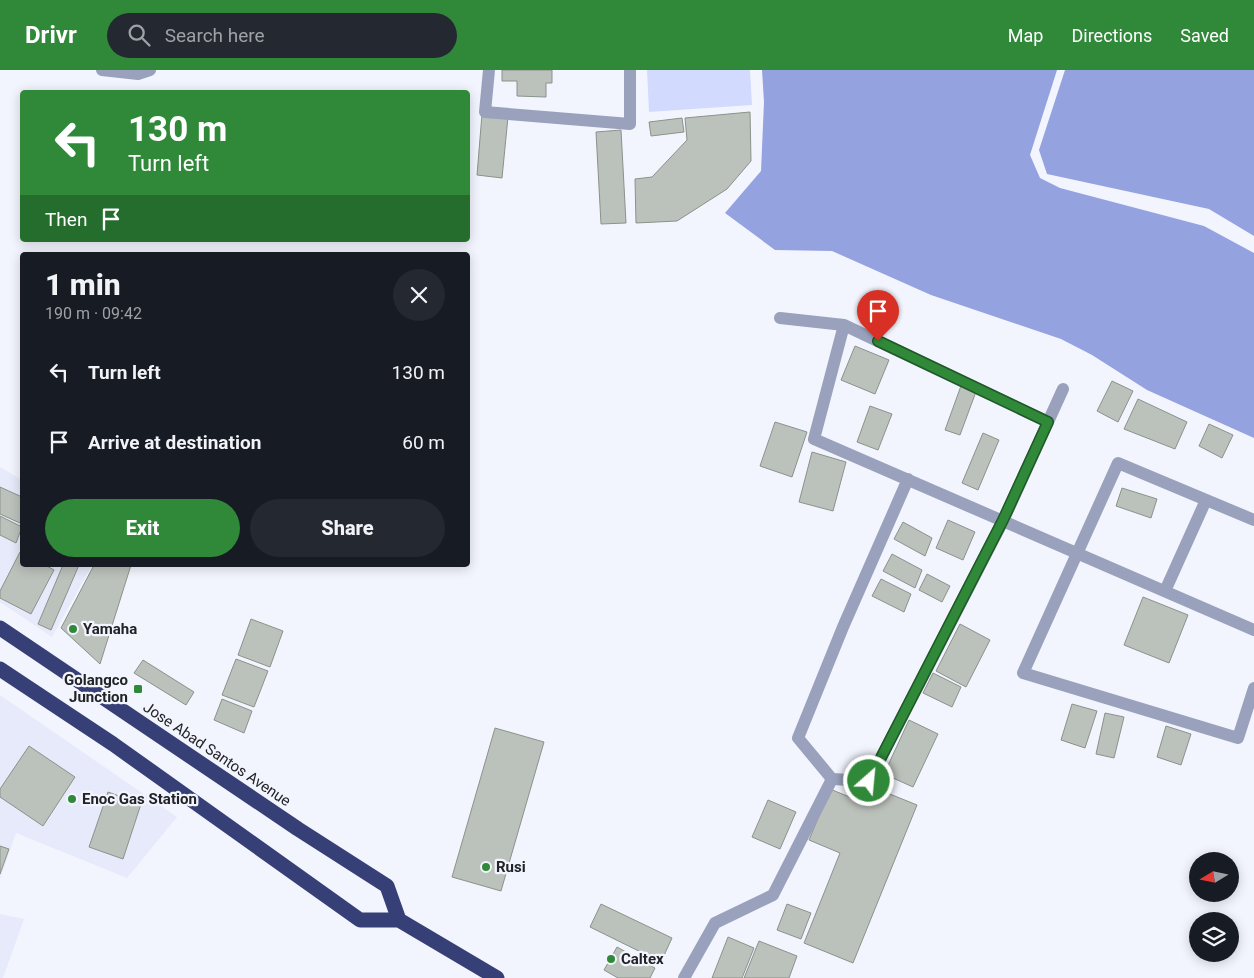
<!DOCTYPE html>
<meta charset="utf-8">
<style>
:root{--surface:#171b24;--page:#242831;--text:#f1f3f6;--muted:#9ea1a6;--accent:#2f8939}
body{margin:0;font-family:Roboto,sans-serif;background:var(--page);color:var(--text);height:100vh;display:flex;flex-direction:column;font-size:19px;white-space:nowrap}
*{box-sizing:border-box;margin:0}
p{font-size:16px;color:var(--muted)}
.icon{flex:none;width:28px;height:28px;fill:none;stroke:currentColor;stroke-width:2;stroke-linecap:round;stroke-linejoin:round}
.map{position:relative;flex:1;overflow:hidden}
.panel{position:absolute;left:20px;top:182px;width:450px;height:315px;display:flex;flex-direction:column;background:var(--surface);border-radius:5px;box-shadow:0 2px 12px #0003}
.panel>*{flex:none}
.banner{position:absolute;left:20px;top:20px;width:450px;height:152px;border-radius:5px;box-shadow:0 2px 12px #0003;background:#2f8939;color:#fff;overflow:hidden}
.needle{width:32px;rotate:260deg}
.buttons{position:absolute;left:1189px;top:782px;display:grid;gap:10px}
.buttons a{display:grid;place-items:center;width:50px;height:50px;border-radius:50%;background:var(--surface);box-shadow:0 2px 12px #0003;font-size:25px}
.pin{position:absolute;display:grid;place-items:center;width:42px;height:42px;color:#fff;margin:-51px -21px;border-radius:50% 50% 50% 0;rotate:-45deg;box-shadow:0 0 5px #0007}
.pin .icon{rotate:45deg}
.me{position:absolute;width:55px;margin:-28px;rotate:27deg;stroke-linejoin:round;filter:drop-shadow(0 0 4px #0008)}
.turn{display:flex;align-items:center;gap:18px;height:105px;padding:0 25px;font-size:22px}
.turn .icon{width:65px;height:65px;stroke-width:2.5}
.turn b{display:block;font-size:35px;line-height:42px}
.then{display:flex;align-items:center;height:48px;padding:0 25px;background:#0003;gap:10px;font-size:19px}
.round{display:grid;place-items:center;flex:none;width:52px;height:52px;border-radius:26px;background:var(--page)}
.headline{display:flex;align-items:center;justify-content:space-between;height:85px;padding:0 25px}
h1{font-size:30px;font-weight:800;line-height:38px}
.primary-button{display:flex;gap:10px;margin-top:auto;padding:10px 25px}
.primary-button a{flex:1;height:58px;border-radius:30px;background:var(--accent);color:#fff;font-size:20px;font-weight:800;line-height:58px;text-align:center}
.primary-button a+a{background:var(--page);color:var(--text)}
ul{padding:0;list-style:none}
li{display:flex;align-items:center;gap:15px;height:70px;padding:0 25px}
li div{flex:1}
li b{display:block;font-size:19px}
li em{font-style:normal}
header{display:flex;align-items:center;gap:30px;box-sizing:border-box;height:70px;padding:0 25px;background:var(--accent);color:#fff}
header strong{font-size:24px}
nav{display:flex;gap:28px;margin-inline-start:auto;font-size:18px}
.search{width:350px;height:45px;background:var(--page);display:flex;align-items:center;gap:12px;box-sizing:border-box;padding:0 18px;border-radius:28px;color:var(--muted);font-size:19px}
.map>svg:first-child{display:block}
.built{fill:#e6eafa}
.green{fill:#d2dbfd}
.water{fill:#94a2e0}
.building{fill:#bbc1bb;stroke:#8b928b}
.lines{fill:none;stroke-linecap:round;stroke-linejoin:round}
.minor{stroke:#99a1bc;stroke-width:12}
.highway{stroke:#374076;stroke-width:15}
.route-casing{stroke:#1f5925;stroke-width:12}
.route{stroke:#2f8939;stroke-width:9}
.poi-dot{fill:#2f8939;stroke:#f3f5fe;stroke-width:2}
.labels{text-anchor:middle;stroke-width:4.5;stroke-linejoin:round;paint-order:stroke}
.poi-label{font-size:15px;font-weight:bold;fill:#222326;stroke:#f3f5fe;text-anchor:start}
.street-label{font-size:15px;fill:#222326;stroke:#f3f5fe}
</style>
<header>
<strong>Drivr</strong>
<div class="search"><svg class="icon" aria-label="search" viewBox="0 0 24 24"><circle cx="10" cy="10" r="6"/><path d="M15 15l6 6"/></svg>Search here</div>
<nav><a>Map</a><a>Directions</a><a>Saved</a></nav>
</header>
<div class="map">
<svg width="1254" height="908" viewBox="0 0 1254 908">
<rect width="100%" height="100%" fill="#f3f5fe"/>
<path class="built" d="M 0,397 L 22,410 L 22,495 L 92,495 L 52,567 L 0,532 Z
M 0,625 L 177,747 L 127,808 L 16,763 L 0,809 Z
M 0,844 L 24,849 L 3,908 L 0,908 Z"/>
<path class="green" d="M 647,0 L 750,0 L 752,35 L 649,42 Z"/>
<path class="water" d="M 762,0 L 1057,0 L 1030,85 L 1040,108 L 1060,118 L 1204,156 L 1254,183 L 1254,368 L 1147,320 L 1092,285 L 1061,269 L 931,225 L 832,181 L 775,180 L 725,143 L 761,101 L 764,32 Z
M 1065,0 L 1254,0 L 1254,166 L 1209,139 L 1047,104 L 1039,80 Z"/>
<path class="building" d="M 502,0 L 552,0 L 552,13 L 546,13 L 546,27 L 517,26 L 517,11 L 502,11 Z
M 750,42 L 751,91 L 727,119 L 677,151 L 636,153 L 635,109 L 652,107 L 687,70 L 685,48 Z
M 482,44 L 508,47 L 502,108 L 477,105 Z
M 682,48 L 684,62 L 651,66 L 649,52 Z
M 621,60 L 626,153 L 601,154 L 596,62 Z
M 855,276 L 889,290 L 875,324 L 841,310 Z
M 1112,311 L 1133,321 L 1118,352 L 1097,341 Z
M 962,313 L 977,319 L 960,365 L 945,360 Z
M 1138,329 L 1187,352 L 1175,379 L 1124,359 Z
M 870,336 L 892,344 L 878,380 L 857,372 Z
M 775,352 L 807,362 L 792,407 L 760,396 Z
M 1209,354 L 1233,365 L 1222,388 L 1199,376 Z
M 983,363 L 999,370 L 978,420 L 962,413 Z
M 812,382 L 846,392 L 833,441 L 799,432 Z
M 0,417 L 22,427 L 22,446 L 20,453 L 0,444 Z
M 1122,418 L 1157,429 L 1151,448 L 1116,436 Z
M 0,446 L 22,457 L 16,473 L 0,465 Z
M 948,450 L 975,462 L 963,490 L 936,478 Z
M 903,452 L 932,468 L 925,486 L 894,469 Z
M 20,482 L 22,484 L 22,495 L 45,495 L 54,500 L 31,544 L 0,528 L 0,521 Z
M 892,484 L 922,500 L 915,518 L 883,501 Z
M 63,495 L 79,495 L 51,560 L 38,554 Z
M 94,495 L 131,495 L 100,594 L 61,558 Z
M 927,504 L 950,516 L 942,532 L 919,520 Z
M 881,509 L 911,524 L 904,542 L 872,526 Z
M 1143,527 L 1188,545 L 1169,593 L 1124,575 Z
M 251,549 L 283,561 L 270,597 L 238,585 Z
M 960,554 L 990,570 L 966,617 L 936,601 Z
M 236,589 L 268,601 L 254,637 L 222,625 Z
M 143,590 L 194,622 L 186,635 L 134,603 Z
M 933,603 L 961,617 L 952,637 L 923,623 Z
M 222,629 L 252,641 L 244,663 L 214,650 Z
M 1072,634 L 1097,641 L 1085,678 L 1061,670 Z
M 1105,643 L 1124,647 L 1114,688 L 1096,684 Z
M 909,650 L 938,664 L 913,717 L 884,704 Z
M 1166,656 L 1191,664 L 1181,695 L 1157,687 Z
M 495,658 L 544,672 L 501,821 L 452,807 Z
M 29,676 L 75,707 L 43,756 L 0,727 L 0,719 Z
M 870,716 L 917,735 L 853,893 L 804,873 L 840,783 L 809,770 L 830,719 L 864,733 Z
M 108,722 L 141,734 L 123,789 L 89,777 Z
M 768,730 L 796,742 L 780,779 L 752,767 Z
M 0,776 L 9,779 L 0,804 Z
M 601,834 L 672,868 L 661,892 L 590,857 Z
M 787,834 L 811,843 L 801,869 L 777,860 Z
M 728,867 L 754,878 L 742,908 L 712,908 Z
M 759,871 L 797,886 L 789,908 L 744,908 Z
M 617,877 L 655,898 L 650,908 L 618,908 L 604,900 Z"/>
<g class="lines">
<path class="minor" d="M 102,0 L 138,4 L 150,0
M 489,0 L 485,42 L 630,54 L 630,0
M 780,248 L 844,255 L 1048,352
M 844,255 L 814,369 L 1254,560
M 908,409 L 843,557 L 798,668 L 832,709 L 869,711 L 1003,451 L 1063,319
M 1254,450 L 1118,393 L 1023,603 L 1238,668 L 1254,618
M 1165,521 L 1206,430
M 684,908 L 715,853 L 773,825 L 832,709"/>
<path class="highway" d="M 0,558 L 298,759 L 387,816 L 399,850
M 0,599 L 113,674 L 360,850 L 399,850 L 497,908"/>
</g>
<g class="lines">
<defs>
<path id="route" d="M 869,711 L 1003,450 L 1048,352 L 878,271"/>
</defs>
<use href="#route" class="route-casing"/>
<use href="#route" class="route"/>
</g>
<g class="poi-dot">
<circle cx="73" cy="559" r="5"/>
<rect x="133" y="614" width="10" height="10" rx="2.5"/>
<circle cx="72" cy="729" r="5"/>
<circle cx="486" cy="797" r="5"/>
<circle cx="611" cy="889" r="5"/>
</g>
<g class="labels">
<g class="poi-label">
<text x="83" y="564">Yamaha</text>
<text x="128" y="615" text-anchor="end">Golangco<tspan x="128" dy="17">Junction</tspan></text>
<text x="82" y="734">Enoc Gas Station</text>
<text x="496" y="802">Rusi</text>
<text x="621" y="894">Caltex</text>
</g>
<g class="street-label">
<text transform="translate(217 684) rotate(34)" y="5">Jose Abad Santos Avenue</text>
</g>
</g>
</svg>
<div class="buttons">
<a><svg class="needle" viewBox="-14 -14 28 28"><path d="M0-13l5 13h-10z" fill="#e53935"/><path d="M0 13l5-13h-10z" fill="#9ea1a6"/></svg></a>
<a><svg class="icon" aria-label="layers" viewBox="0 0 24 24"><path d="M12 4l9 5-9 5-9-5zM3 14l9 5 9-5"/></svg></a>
</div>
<div class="pin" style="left:878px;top:271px;background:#d93025"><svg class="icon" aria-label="arrive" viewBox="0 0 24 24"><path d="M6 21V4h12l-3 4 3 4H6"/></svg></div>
<svg class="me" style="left:869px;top:711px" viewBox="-20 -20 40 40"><circle r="17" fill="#2f8939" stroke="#fff" stroke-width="3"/><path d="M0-11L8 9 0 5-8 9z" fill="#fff"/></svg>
<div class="banner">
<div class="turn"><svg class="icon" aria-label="left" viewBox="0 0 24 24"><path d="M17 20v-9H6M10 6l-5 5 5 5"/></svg><div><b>130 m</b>Turn left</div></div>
<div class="then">Then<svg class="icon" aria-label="arrive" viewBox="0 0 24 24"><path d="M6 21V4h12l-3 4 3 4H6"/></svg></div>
</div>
<section class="panel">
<div class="headline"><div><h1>1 min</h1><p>190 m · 09:42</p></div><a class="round"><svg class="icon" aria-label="close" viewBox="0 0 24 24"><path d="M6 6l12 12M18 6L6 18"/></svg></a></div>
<ul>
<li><svg class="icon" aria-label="left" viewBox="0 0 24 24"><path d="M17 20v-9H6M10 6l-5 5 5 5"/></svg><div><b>Turn left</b></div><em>130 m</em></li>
<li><svg class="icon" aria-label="arrive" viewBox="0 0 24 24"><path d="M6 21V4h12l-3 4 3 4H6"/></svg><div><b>Arrive at destination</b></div><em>60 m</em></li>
</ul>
<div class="primary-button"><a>Exit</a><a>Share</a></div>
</section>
</div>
